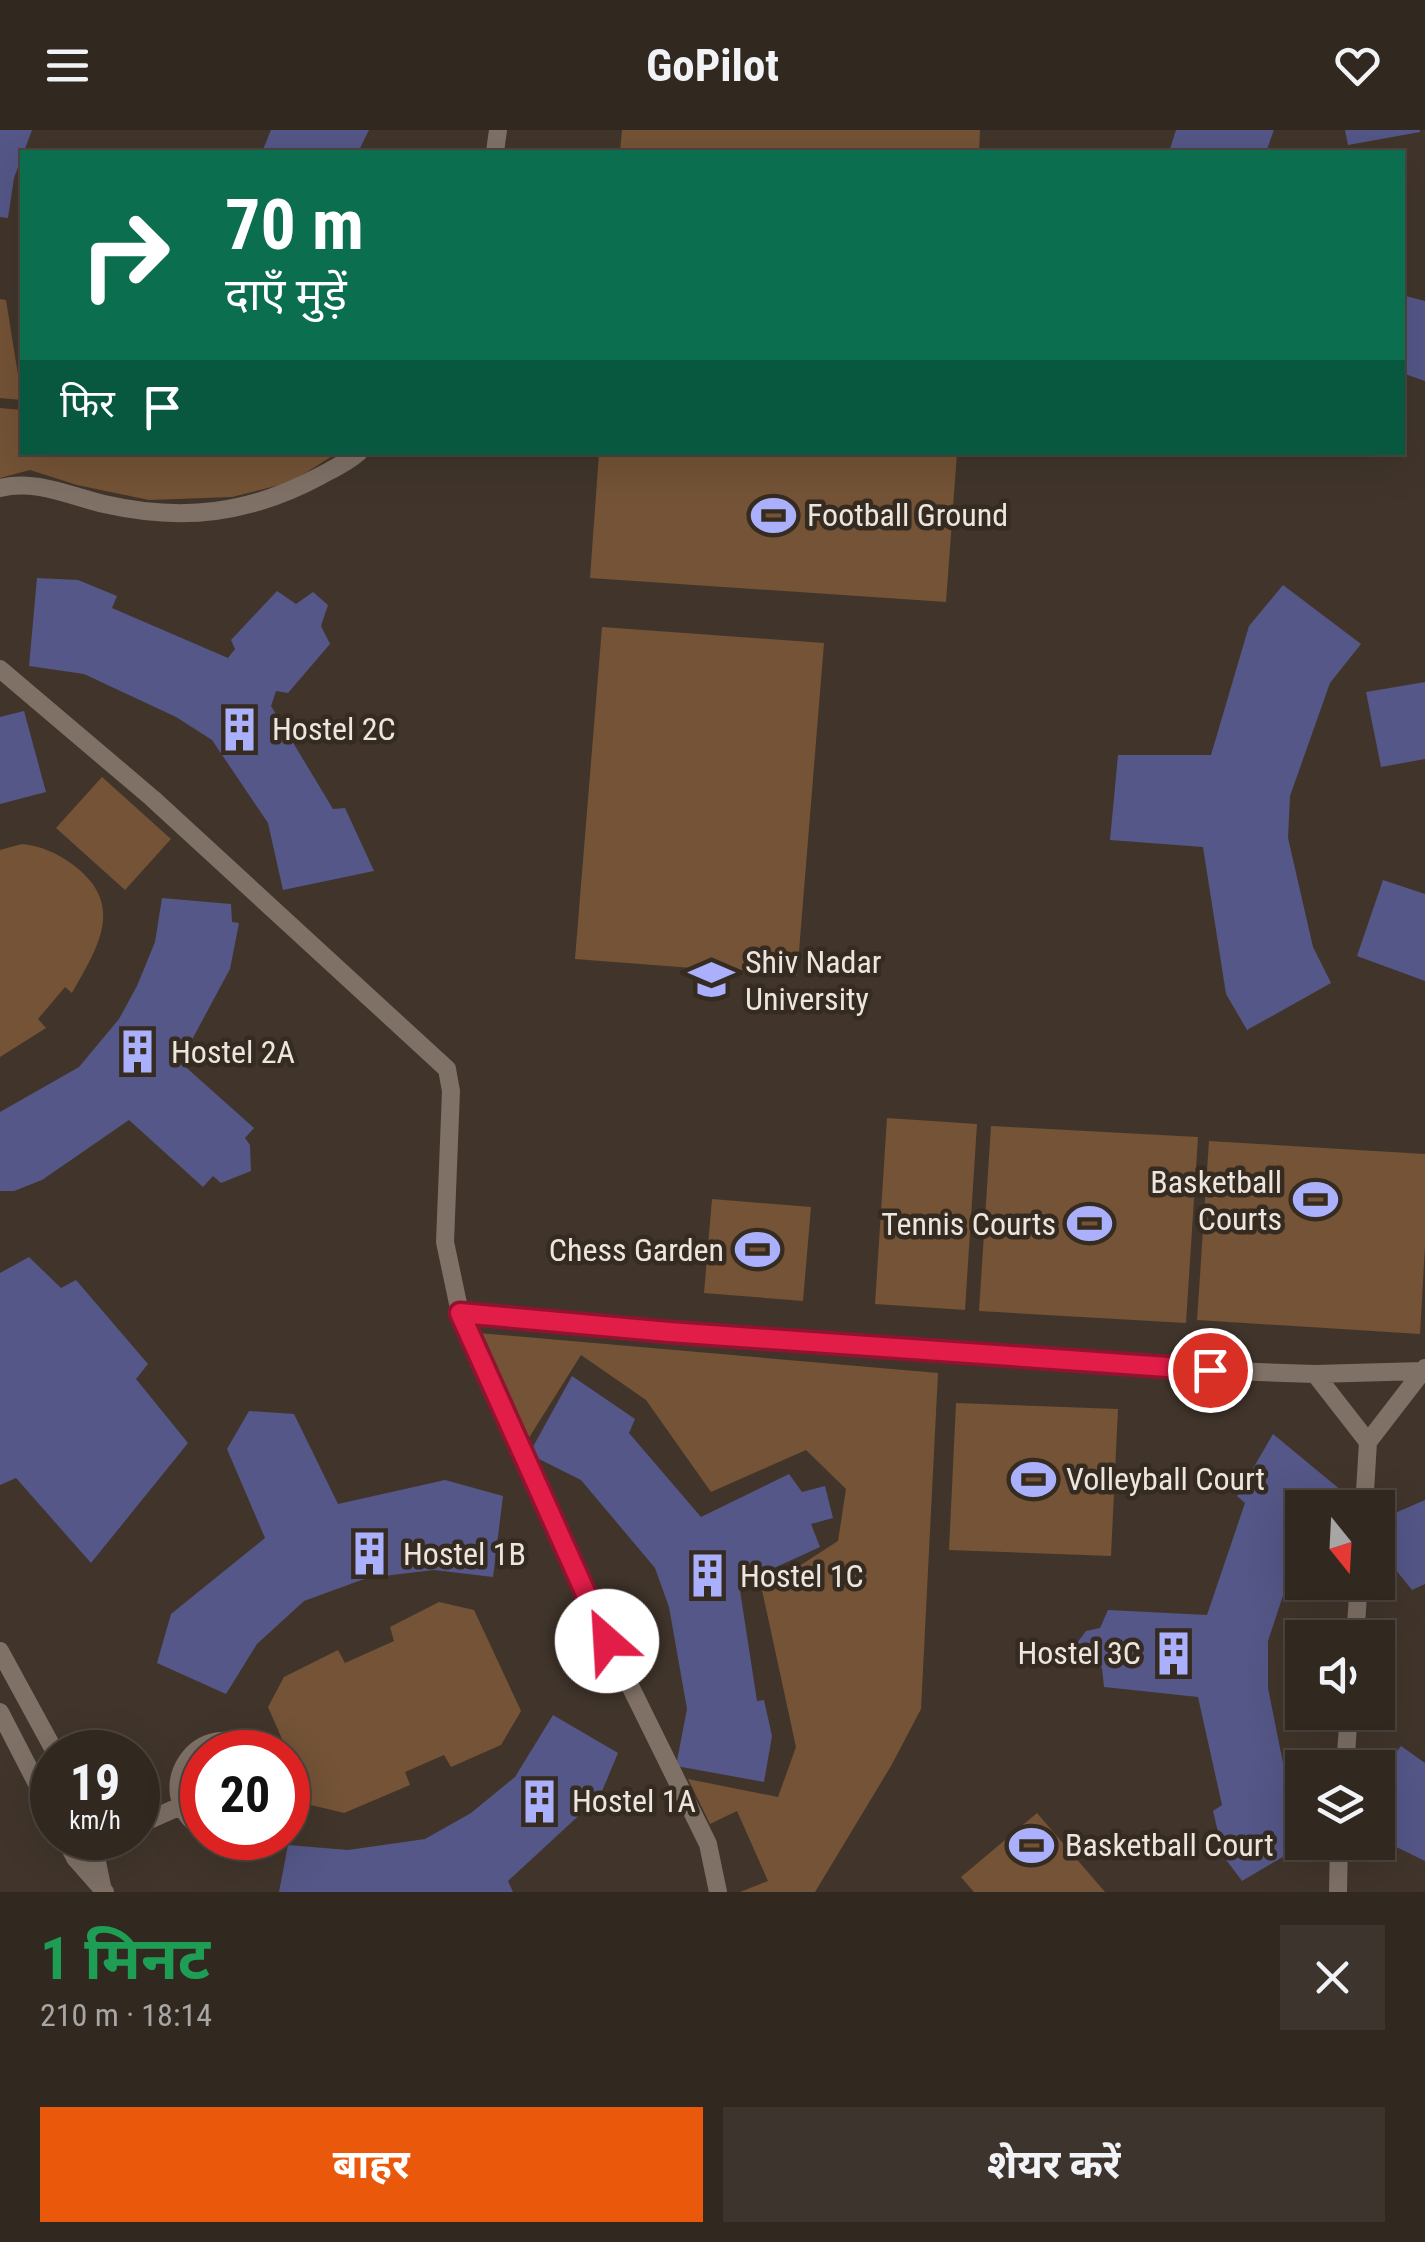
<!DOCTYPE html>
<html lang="hi">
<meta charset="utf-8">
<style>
:root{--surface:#312820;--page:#3d342d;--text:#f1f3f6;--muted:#a8a6a5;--line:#4c443e;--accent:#ea580c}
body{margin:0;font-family:"Roboto Condensed","Noto Sans Devanagari",sans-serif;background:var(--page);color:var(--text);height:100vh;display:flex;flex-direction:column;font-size:38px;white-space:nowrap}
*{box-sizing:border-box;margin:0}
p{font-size:32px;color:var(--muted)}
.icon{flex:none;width:55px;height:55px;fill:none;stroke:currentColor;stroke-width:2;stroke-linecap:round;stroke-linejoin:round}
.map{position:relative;height:1762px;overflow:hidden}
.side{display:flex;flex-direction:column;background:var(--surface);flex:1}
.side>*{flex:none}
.hud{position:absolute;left:20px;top:20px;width:1385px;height:305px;border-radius:0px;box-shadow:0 10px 40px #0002,0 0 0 2px var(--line);background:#0b6e4f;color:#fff;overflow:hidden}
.needle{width:65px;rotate:162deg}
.buttons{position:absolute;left:1285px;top:1360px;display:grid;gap:20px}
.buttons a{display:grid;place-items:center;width:110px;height:110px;border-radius:0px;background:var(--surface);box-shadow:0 10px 40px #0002,0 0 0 2px var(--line);font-size:50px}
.speed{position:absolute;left:30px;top:1600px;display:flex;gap:20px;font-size:50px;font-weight:700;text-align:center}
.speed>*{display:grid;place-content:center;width:130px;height:130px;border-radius:50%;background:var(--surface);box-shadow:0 10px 40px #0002,0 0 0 2px var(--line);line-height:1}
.speed small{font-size:25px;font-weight:400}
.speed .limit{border:15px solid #d22;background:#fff;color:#111}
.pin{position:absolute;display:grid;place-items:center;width:85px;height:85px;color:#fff;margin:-42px;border:5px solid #fff;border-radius:50%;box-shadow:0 2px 10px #0007}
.me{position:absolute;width:110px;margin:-55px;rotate:334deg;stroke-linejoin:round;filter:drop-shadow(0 0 8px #0008)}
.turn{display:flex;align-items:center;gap:35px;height:210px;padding:0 40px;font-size:45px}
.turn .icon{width:130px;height:130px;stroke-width:2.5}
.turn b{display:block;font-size:70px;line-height:85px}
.then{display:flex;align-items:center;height:95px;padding:0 40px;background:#0003;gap:20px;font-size:38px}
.round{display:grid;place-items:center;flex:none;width:105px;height:105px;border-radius:0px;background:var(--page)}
.summary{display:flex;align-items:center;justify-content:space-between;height:170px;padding:0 40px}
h1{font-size:60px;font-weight:700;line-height:75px;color:#1e9e55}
.cta{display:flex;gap:20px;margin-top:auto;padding:20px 40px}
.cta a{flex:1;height:115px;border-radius:0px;background:var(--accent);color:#fff;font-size:40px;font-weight:700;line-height:115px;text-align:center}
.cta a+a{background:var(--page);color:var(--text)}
header{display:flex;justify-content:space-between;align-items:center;height:130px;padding:0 40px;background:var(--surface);font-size:45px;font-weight:700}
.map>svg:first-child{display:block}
.green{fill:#745336}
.building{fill:#545787}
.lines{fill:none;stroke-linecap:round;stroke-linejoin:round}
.lane{stroke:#7f7166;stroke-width:18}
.route-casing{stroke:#92132f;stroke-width:25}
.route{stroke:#e11d48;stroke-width:18}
.labels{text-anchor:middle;stroke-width:9;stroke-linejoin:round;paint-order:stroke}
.poi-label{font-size:32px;fill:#ede6df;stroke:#362b21;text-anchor:start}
</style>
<header><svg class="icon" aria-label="menu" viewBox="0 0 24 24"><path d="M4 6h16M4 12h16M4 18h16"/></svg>GoPilot<svg class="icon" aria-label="heart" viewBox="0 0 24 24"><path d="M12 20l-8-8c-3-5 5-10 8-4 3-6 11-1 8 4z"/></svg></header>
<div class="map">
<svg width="1425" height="1762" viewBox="0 0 1425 1762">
<rect width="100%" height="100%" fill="#41352b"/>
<path class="green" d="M 622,0 L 980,0 L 979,22 L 620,22 Z
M 0,169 L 6,170 L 22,270 L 0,268 Z
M 0,278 L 22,280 L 22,322 L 337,323 L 291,352 L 232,367 L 149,370 L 77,355 L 30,340 L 0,348 Z
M 599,323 L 957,323 L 946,472 L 590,448 Z
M 602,497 L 824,513 L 797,846 L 575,829 Z
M 102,647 L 171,709 L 125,760 L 56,698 Z
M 22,714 C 42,716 56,723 72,734 C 126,774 99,815 72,863 L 65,857 L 38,889 L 46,898 L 0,927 L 0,720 Z
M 887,988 L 977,994 L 965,1180 L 875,1174 Z
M 991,996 L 1198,1007 L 1186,1193 L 979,1181 Z
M 1209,1011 L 1425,1024 L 1425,1116 L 1420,1204 L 1197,1190 Z
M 712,1069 L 811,1077 L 803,1171 L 704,1163 Z
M 478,1203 L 938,1243 L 921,1579 L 891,1636 L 815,1762 L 740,1762 L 768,1751 L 737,1681 L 710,1694 L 688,1649 L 778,1667 L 796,1617 L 762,1460 L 838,1411 L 846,1359 L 806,1320 L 711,1362 L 646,1270 L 581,1225 L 525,1314 Z
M 956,1273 L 1118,1279 L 1111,1426 L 949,1420 Z
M 439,1472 L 474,1480 L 521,1581 L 501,1615 L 451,1637 L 444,1625 L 405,1642 L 410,1655 L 344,1683 L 311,1675 L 268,1577 L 284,1547 L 338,1520 L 345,1533 L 394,1511 L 390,1497 Z
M 1037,1683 L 1105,1762 L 974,1762 L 961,1747 Z"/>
<path class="building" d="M 0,0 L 32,0 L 14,48 L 8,88 L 0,87 Z
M 271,0 L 369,0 L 358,22 L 262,22 Z
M 1176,0 L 1274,0 L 1266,22 L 1169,22 Z
M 1345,0 L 1420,0 L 1420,2 L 1348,15 Z
M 1402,165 L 1425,171 L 1425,251 L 1402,243 Z
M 37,448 L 78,450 L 117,466 L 112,478 L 228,528 L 235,519 L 231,510 L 277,461 L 296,474 L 313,462 L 328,475 L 321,496 L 330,514 L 288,563 L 276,561 L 271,576 L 333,679 L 345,678 L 374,741 L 283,760 L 268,693 L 212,610 L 176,587 L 84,544 L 29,536 Z
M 1283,455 L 1361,514 L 1330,553 L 1290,666 L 1288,708 L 1313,817 L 1331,853 L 1247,900 L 1226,864 L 1203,717 L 1110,710 L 1118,625 L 1211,625 L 1249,496 Z
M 1425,552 L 1425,629 L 1381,637 L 1366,562 Z
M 24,581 L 46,662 L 0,674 L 0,587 Z
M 1383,750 L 1425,764 L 1425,851 L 1357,826 Z
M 162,768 L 231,774 L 232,792 L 239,793 L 230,839 L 180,932 L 254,998 L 245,1008 L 250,1015 L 251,1041 L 221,1053 L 213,1046 L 203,1057 L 129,990 L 42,1050 L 14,1061 L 0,1061 L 0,982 L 79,937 L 119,889 L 137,856 L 155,812 Z
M 29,1127 L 61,1158 L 76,1150 L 148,1234 L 136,1249 L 188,1313 L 91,1433 L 16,1348 L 0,1355 L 0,1143 Z
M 572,1246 L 635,1289 L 629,1303 L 701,1387 L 789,1344 L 802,1362 L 825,1356 L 833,1388 L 811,1394 L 820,1417 L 739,1454 L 757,1571 L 764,1570 L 772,1606 L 764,1652 L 676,1636 L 687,1579 L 669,1477 L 655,1438 L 581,1350 L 529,1324 Z
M 249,1281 L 294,1284 L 338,1374 L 445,1350 L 503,1366 L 493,1447 L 434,1440 L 367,1448 L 304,1471 L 257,1514 L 226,1564 L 157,1533 L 171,1484 L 265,1408 L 227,1319 Z
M 1273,1304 L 1342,1361 L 1326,1378 L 1302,1378 L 1302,1408 L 1268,1511 L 1268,1558 L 1286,1648 L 1302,1678 L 1302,1712 L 1308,1712 L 1242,1751 L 1224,1727 L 1213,1681 L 1222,1675 L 1198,1567 L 1104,1557 L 1102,1538 L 1083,1532 L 1077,1513 L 1086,1501 L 1100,1498 L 1108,1480 L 1207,1485 L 1245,1373 L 1237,1366 Z
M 1425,1370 L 1425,1454 L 1412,1460 L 1378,1418 L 1378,1402 L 1382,1401 L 1379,1390 Z
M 553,1585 L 618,1623 L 600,1666 L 508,1751 L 513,1762 L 279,1762 L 288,1715 L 348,1720 L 425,1709 L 471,1683 L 515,1647 Z
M 1401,1616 L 1425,1633 L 1425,1731 L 1378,1708 L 1378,1644 Z"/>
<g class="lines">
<path class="lane" d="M 495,22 L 498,0
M 0,358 C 36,349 69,366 104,374 C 183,392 249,384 320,346 C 333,339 348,332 359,322
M 0,539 L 152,668 L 447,939 L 451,961 L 445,1112 L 460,1183 L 573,1440 L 708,1714 L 718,1762
M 460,1183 L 1174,1239 L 1315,1244 L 1423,1241
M 1315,1244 L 1368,1312
M 1364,1378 L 1368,1312 L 1425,1238
M 1355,1508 L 1359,1452
M 0,1521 L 55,1622
M 0,1582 L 52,1683
M 1345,1638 L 1349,1582
M 138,1695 L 183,1675
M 202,1699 C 147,1662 198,1581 257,1622
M 65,1708 L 75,1728 L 105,1762
M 92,1708 L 102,1756
M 1338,1762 L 1339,1712"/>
</g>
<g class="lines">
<defs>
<path id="route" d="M 607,1511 L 460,1183 L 669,1202 L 1210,1240"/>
</defs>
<use href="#route" class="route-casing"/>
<use href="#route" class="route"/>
</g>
<defs>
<symbol id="stadium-bare" viewBox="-9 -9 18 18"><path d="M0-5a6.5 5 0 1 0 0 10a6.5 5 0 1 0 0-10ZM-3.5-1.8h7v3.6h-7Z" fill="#aab0fc" stroke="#362b21" stroke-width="2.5" paint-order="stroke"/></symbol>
<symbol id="building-bare" viewBox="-9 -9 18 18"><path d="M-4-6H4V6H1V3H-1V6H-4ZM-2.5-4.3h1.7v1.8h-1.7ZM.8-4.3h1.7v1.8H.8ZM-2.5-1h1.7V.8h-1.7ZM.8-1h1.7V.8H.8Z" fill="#aab0fc" stroke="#362b21" stroke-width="2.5" paint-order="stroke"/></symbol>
<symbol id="university-bare" viewBox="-9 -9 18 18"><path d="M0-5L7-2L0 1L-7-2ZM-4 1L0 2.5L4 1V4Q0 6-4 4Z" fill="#aab0fc" stroke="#362b21" stroke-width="2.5" paint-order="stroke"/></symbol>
</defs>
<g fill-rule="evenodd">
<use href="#stadium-bare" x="742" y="354" width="63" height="63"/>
<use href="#building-bare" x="208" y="568" width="63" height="63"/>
<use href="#university-bare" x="680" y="818" width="63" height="63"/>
<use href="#building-bare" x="106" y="890" width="63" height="63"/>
<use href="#stadium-bare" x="1284" y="1038" width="63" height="63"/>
<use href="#stadium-bare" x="1058" y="1062" width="63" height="63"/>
<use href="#stadium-bare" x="726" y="1088" width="63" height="63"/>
<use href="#stadium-bare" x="1002" y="1318" width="63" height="63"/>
<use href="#building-bare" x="338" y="1392" width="63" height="63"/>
<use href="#building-bare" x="676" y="1414" width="63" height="63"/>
<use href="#building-bare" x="1142" y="1492" width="63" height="63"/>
<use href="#building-bare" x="508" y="1640" width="63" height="63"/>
<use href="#stadium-bare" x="1000" y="1684" width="63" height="63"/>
</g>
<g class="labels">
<g class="poi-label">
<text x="807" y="396">Football Ground</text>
<text x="272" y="610">Hostel 2C</text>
<text x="745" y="843">Shiv Nadar<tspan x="745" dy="37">University</tspan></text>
<text x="171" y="933">Hostel 2A</text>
<text x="1282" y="1063" text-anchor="end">Basketball<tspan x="1282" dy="37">Courts</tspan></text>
<text x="1056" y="1105" text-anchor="end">Tennis Courts</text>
<text x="724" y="1131" text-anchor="end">Chess Garden</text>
<text x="1066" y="1360">Volleyball Court</text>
<text x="403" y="1435">Hostel 1B</text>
<text x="740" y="1457">Hostel 1C</text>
<text x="1141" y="1534" text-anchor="end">Hostel 3C</text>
<text x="572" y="1682">Hostel 1A</text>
<text x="1065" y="1726">Basketball Court</text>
</g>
</g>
</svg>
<div class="buttons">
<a><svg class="needle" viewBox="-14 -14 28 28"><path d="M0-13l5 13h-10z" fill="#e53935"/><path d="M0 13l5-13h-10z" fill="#a8a6a5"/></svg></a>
<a><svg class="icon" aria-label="sound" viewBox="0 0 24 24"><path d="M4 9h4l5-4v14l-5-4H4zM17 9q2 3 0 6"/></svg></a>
<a><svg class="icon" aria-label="layers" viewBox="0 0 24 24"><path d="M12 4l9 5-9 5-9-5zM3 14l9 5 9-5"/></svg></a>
</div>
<div class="speed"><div>19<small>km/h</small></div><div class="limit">20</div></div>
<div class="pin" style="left:1210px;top:1240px;background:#d93025"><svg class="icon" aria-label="arrive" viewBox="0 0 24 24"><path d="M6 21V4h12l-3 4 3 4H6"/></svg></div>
<svg class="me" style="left:607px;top:1511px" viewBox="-20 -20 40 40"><circle r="19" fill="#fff"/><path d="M0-13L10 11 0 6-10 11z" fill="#e11d48"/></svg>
<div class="hud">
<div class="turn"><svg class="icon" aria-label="right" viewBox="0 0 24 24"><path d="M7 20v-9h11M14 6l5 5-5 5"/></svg><div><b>70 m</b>दाएँ मुड़ें</div></div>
<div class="then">फिर<svg class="icon" aria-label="arrive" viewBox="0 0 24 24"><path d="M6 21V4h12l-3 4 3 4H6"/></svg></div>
</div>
</div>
<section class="side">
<div class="summary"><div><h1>1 मिनट</h1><p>210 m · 18:14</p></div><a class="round"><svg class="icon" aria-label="close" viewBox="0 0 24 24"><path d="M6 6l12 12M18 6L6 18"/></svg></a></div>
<div class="cta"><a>बाहर</a><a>शेयर करें</a></div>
</section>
